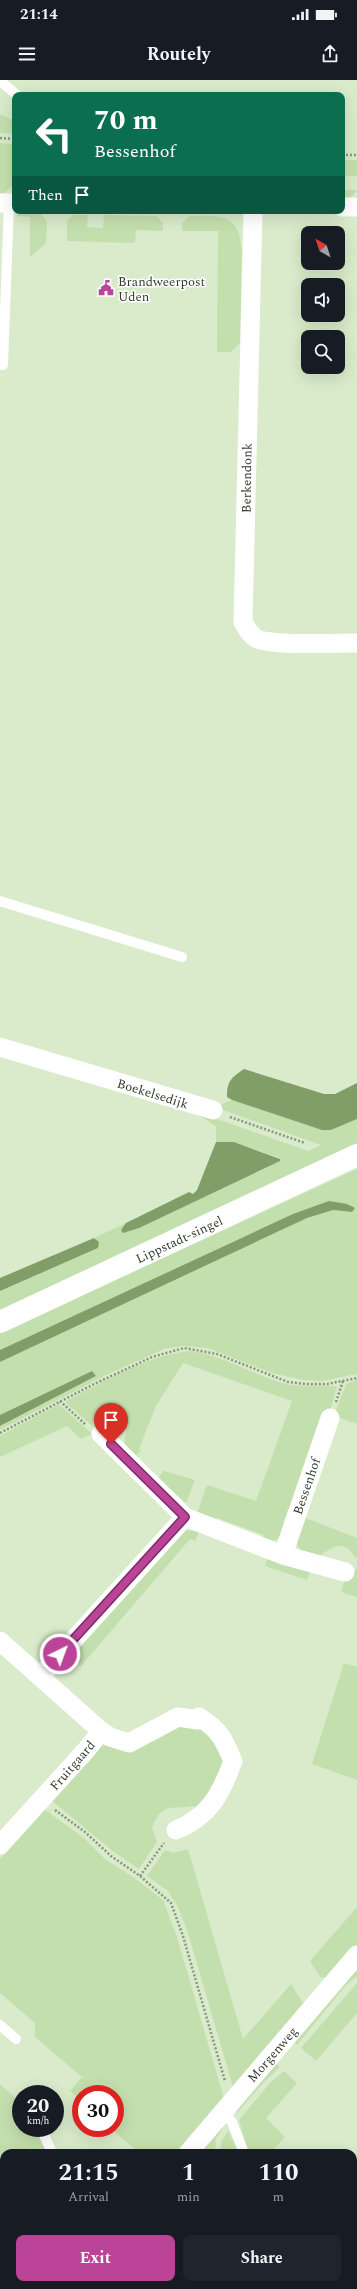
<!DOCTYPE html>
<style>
:root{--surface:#171b24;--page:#20242c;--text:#f1f3f6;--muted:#9ea1a6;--accent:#bb4398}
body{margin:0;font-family:Spectral,serif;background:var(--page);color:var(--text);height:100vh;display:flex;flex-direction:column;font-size:15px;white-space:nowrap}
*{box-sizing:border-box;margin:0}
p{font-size:13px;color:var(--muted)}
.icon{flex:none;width:22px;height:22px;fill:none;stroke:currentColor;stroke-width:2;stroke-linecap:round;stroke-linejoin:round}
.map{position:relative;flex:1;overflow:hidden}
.sheet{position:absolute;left:0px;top:2069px;width:357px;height:140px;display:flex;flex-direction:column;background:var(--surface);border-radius:12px 12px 0 0;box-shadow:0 4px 16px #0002}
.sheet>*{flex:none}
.hud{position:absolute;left:12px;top:12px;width:333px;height:122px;border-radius:8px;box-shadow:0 4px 16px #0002;background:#0b6e4f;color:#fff;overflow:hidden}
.needle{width:26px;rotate:321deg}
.controls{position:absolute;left:301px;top:146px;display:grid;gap:8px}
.controls a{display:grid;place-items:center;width:44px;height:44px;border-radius:8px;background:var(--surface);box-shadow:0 4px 16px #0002;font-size:20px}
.speed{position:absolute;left:12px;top:2005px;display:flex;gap:8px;font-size:20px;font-weight:700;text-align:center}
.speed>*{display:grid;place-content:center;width:52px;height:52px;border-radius:50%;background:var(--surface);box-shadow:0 4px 16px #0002;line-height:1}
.speed small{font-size:10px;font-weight:400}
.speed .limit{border:6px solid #d22;background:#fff;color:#111}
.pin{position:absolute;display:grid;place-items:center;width:34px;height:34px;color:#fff;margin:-41px -17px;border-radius:50% 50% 50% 0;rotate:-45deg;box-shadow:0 0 4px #0007}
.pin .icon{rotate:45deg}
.me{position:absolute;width:44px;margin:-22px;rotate:42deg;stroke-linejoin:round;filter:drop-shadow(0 0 3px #0008)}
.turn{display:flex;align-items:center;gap:14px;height:84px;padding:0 16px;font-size:18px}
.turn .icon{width:52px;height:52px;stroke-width:2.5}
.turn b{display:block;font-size:28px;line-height:34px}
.then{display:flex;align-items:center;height:38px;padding:0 16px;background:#0003;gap:8px;font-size:15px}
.eta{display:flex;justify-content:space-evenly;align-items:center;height:68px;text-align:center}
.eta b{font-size:24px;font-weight:700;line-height:28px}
.action{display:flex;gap:8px;margin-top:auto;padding:8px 16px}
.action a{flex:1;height:46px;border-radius:8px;background:var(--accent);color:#fff;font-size:16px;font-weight:700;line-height:46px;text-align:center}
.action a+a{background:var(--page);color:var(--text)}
.status{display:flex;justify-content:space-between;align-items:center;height:28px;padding:0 20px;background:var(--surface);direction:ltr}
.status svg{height:11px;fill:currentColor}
header{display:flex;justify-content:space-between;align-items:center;height:52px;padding:0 16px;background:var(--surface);font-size:18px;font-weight:700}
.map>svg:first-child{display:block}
.green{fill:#c4dfae}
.water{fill:#819e68}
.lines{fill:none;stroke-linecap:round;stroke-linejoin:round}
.path{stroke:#89967f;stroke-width:2.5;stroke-dasharray:2 2;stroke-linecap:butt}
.service{stroke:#fff;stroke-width:10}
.minor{stroke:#fff;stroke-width:19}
.primary{stroke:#fff;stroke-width:22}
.route-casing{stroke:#7a2c63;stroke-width:10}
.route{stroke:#bb4398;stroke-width:7}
.labels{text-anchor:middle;stroke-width:3;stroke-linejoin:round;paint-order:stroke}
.poi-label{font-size:13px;fill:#343b2e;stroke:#fff;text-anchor:start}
.street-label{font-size:13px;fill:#343b2e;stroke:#fff}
</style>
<div class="status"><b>21:14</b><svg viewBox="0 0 49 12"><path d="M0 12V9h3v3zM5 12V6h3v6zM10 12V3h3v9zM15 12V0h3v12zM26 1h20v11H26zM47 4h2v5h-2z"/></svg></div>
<header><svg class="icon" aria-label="menu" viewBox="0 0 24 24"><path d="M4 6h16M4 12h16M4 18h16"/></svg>Routely<svg class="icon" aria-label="share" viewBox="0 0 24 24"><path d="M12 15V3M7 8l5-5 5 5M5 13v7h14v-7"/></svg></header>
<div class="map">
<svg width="357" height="2209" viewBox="0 0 357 2209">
<rect width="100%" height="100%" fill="#d9ebca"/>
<path class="green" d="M 0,34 L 15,41 L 15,54 L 0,53 Z
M 0,63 L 12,64 L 12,106 L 4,113 L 0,113 Z
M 342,80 L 357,80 L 357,96 L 344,96 L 344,110 L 357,110 L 351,118 L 342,117 Z
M 17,134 L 41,134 L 47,141 L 46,163 L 30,177 L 30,137 L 17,136 Z
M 73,135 L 88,135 L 87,147 L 103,148 L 104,135 L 157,136 L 163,143 L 163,151 L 136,150 L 135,163 L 67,161 L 67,141 Z
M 189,136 C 207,136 232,132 239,154 C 241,159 240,165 242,169 L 240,263 L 231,272 L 217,272 L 218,151 L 182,151 L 182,143 Z
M 232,1020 L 331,1050 L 357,1039 L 357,1063 L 0,1231 L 0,1211 L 94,1170 L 96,1158 L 94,1158 L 126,1143 L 192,1122 L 280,1081 L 280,1078 L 234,1062 L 216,1062 L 216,1046 L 189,1029 L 308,1071 L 321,1065 L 215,1027 Z
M 357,1089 L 357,1294 L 322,1301 L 303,1300 L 272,1293 L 208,1268 L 182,1266 L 164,1269 L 104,1296 L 0,1350 L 0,1346 L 96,1296 L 92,1291 L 0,1335 L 0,1282 L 307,1138 L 333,1130 L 346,1132 L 329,1121 L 234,1161 L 0,1270 L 0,1253 Z
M 191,1271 C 227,1276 257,1298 291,1305 C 302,1307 331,1304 337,1307 L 329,1334 L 292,1429 L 288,1429 L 283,1444 L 286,1446 C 280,1457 277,1464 262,1460 L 264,1455 L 217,1438 L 214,1444 L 197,1433 L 207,1405 L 256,1421 L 292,1321 L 183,1283 L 156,1326 L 139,1369 L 141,1371 L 135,1377 C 131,1374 126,1370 125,1365 C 124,1359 126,1355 126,1349 C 126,1336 115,1332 104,1333 L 94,1340 L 92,1346 L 66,1323 L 66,1321 C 101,1303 152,1273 191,1271 Z
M 357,1300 L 357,1344 L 334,1336 L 346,1304 Z
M 59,1324 L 92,1354 L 81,1359 L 67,1346 L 0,1377 L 0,1356 Z
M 161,1390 L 195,1400 L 186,1423 L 158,1398 L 163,1392 Z
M 303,1437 L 357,1458 L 357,1477 L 355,1478 C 345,1458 333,1467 319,1476 L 303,1474 L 296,1463 Z
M 186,1450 L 199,1452 L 195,1461 L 190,1459 L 81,1586 L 69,1575 L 180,1452 Z
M 268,1477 L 310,1491 L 307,1500 L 265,1486 Z
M 357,1488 L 357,1515 L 356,1517 L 341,1512 L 345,1499 Z
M 344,1583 L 357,1587 L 357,1700 L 312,1684 Z
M 197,1645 L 220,1666 L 224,1687 L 198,1729 L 194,1726 C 172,1730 163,1721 152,1747 L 157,1762 L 139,1789 L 114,1772 L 51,1720 L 101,1666 L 170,1646 Z
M 44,1729 L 84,1758 L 105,1779 L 133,1797 L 163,1820 L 177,1857 L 223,2015 L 223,2021 L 178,2073 L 139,2073 L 110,2048 L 115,2048 L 115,2014 L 81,2014 L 81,2020 L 70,2011 L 82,1997 L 35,1957 L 35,1943 L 0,1913 L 0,1779 Z
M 188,1769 L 243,1959 L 291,1904 L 305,1926 L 233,2007 L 188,1853 L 178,1827 L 168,1811 L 147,1796 L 165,1770 L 173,1773 Z
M 357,1827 L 357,1865 L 329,1898 L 320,1897 L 310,1881 Z
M 357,1885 L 357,1896 L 346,1905 L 297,1965 L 293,1961 Z
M 357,1903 L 357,1933 L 316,1981 L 301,1968 Z
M 274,1982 L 280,1987 L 263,2003 L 237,2033 L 238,2027 Z
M 284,1991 L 297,2003 L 266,2038 L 285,2057 L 274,2069 L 275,2073 L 248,2073 L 239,2040 L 270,2003 Z
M 0,2004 L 21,2023 L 21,2048 L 35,2048 L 48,2073 L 4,2073 L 4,2205 L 67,2205 L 64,2209 L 0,2209 Z
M 223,2048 L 216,2059 L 215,2073 L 197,2073 L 217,2050 Z
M 228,2051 L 239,2073 L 220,2073 L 222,2060 Z
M 114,2205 L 209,2205 L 206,2209 L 110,2209 Z
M 286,2205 L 313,2205 L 314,2209 L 287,2209 Z"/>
<path class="water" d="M 244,989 L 324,1014 L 335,1014 L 357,1003 L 357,1039 L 331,1050 L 322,1050 L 232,1020 L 227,1017 C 227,1001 231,998 244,989 Z
M 216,1062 L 234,1062 L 280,1079 L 280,1081 L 139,1148 L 123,1153 L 121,1150 L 126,1143 L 189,1112 L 193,1114 L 197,1110 Z
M 329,1121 L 347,1124 L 355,1128 L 352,1132 L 333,1130 L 307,1138 L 0,1282 L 0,1270 L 293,1134 Z
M 94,1158 L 99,1162 L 98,1168 L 0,1211 L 0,1198 Z
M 92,1291 L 96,1296 L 92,1298 L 0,1346 L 0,1335 Z"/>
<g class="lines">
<path class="path" d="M 0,58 L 15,59
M 342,75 L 357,75
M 230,1037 L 305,1063
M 60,1321 L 86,1345
M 336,1322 L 343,1301
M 0,1353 L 92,1305 L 152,1277 L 184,1268 L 217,1274 L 288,1302 L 306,1304 L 327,1304 L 357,1298
M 55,1730 L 85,1752 L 111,1776 L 140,1796 L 171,1823 L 183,1856 L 225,2001
M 140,1796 L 164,1763
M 107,2209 L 110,2205"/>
<path class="service" d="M 0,1 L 17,15
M 0,285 L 3,285 L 9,123
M 0,821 L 182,877
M 0,1945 L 16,1959
M 223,2032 L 232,2042 L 244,2073
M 41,2048 L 52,2073
M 281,2205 L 282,2209"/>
<path class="minor" d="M 0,123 L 15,123
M 342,127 L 357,127
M 253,131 L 243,542 C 247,549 250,555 257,559 C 275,566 334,563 357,563
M 0,967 L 213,1030
M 101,1354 L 185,1437 L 283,1475 L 345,1492
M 283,1475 L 330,1338
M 0,1561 L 101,1651 L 88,1668 L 0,1765
M 40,1597 L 185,1437
M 101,1651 L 110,1657 L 129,1663 L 178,1637 L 198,1640 L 199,1637 C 220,1650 224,1660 233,1681 C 221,1714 209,1737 176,1750
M 188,2073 L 357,1875
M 72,2209 L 75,2205"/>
<path class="primary" d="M 0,1242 L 357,1075"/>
</g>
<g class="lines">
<defs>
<path id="route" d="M 60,1574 L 185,1437 L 111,1364"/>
</defs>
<use href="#route" class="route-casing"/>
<use href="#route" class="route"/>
</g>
<defs>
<symbol id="civic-bare" viewBox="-9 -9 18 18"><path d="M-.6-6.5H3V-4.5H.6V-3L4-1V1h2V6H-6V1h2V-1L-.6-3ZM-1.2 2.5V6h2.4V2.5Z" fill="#bb4398" stroke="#fff" stroke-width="2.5" paint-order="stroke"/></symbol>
</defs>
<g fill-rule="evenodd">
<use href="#civic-bare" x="95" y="197" width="22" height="22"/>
</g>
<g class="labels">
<g class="poi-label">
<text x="118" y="206">Brandweerpost<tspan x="118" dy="15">Uden</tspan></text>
</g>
<g class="street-label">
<text transform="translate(246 398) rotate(-89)" y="5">Berkendonk</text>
<text transform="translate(153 1013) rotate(17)" y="5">Boekelsedijk</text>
<text transform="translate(179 1159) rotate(-25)" y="5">Lippstadt-singel</text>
<text transform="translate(306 1406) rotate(-71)" y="5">Bessenhof</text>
<text transform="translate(72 1685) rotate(-49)" y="5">Fruitgaard</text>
<text transform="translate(272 1974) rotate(-49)" y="5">Morgenweg</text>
</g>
</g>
</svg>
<div class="controls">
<a><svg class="needle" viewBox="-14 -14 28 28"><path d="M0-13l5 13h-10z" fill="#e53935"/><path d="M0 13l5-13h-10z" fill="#9ea1a6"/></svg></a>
<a><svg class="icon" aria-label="sound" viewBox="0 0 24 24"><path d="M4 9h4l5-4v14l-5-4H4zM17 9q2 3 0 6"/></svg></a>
<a><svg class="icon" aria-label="search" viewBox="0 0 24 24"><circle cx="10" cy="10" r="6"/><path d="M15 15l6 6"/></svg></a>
</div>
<div class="speed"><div>20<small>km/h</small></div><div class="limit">30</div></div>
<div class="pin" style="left:111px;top:1364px;background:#d93025"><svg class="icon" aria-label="arrive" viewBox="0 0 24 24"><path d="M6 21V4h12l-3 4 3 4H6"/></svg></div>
<svg class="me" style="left:60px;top:1574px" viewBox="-20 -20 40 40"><circle r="17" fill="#bb4398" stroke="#fff" stroke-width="3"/><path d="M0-11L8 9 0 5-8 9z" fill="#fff"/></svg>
<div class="hud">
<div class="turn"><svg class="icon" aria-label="left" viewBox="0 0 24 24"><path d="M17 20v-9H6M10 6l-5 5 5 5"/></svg><div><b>70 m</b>Bessenhof</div></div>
<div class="then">Then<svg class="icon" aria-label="arrive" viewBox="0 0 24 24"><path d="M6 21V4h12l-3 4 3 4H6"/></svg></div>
</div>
<section class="sheet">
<div class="eta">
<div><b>21:15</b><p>Arrival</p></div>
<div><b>1</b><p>min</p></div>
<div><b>110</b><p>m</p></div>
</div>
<div class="action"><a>Exit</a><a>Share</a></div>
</section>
</div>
